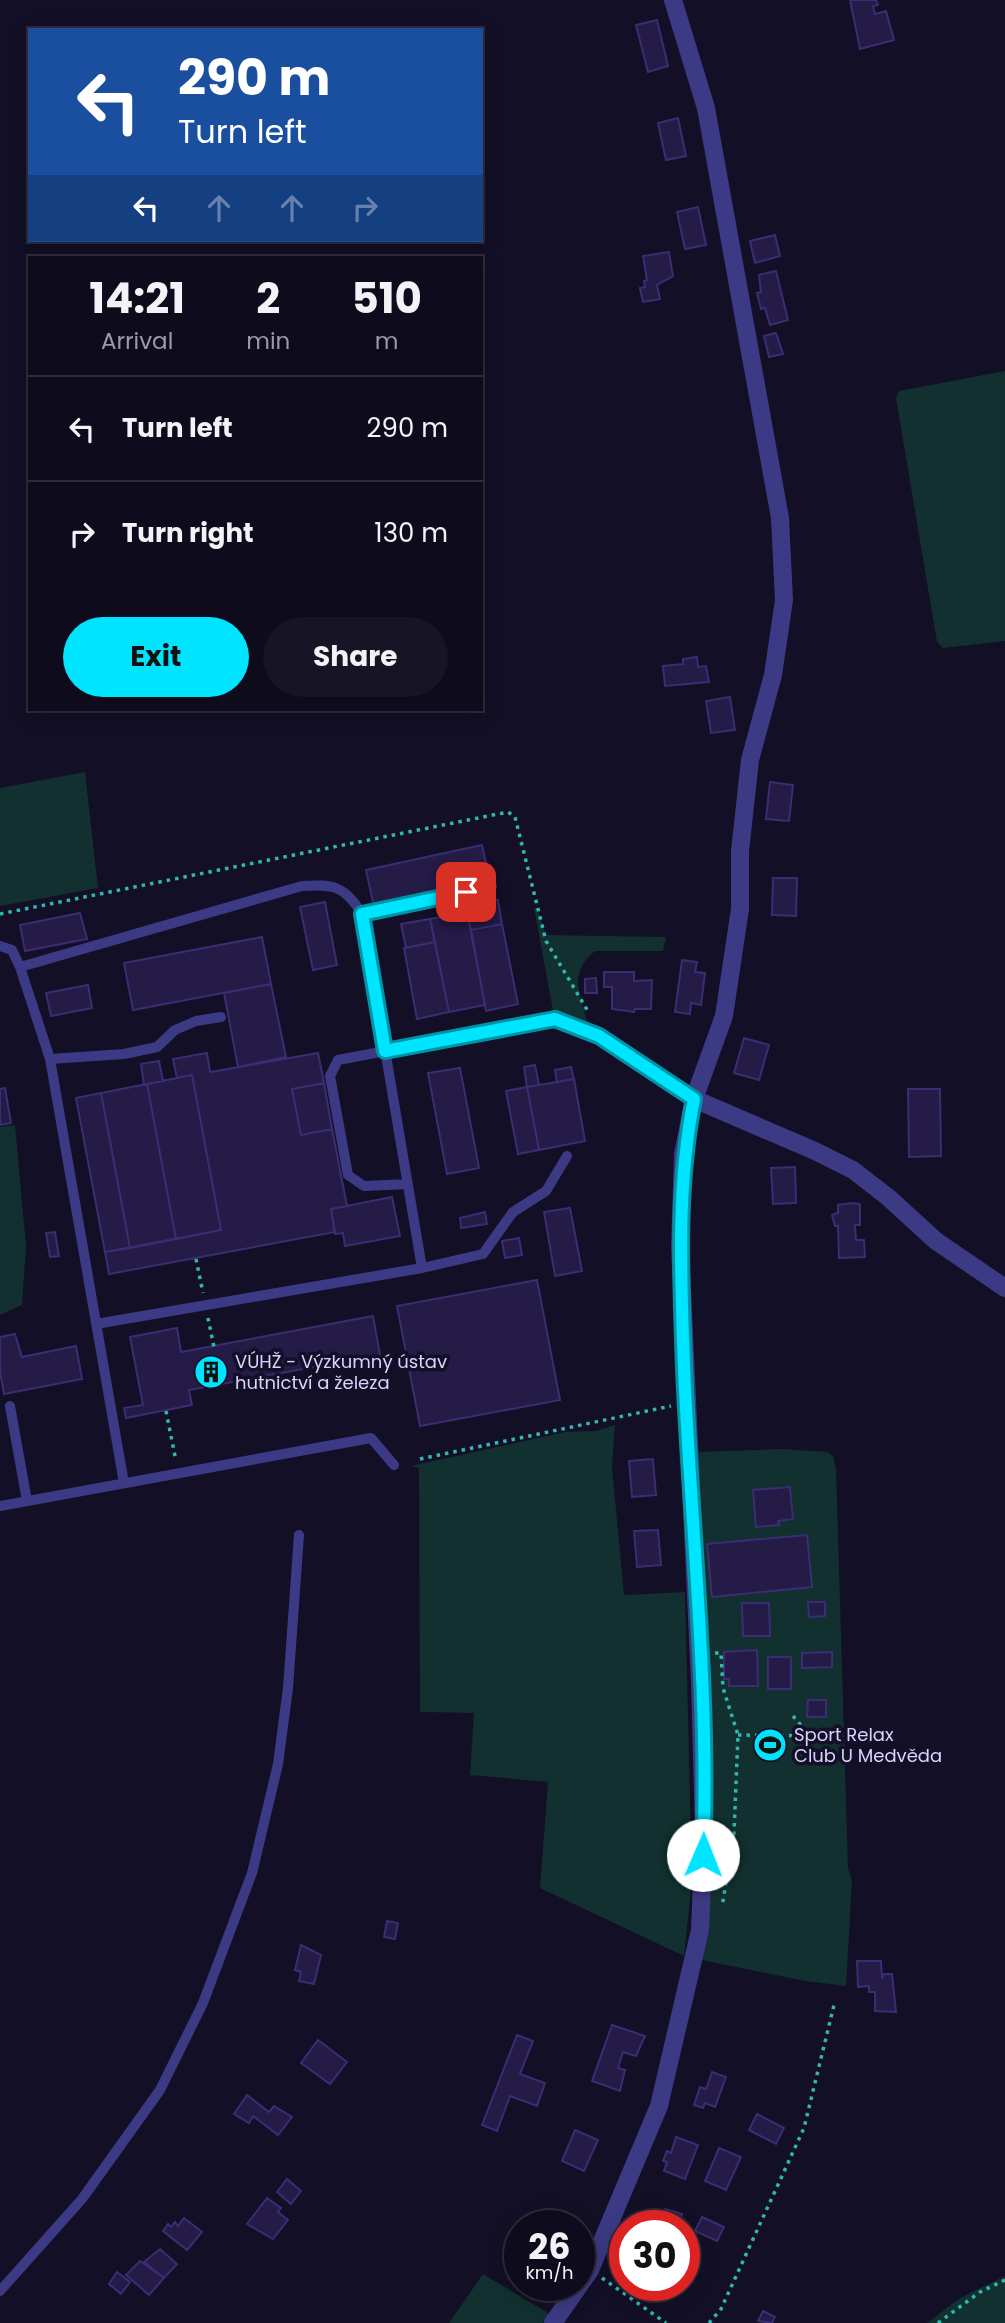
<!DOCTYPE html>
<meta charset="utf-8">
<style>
:root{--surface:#0e0b1c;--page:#171425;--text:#f1f3f6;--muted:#9b9ba3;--line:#2e2b3b;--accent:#00e5ff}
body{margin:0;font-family:Poppins,sans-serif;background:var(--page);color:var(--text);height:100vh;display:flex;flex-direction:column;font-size:26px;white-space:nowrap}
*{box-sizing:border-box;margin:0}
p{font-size:23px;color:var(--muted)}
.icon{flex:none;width:38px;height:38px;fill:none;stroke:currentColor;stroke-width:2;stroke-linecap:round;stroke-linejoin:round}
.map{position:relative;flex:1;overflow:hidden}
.sheet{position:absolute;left:28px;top:256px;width:455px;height:455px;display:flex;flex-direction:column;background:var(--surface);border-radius:0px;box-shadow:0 4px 18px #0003,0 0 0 2px var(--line)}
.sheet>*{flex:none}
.hud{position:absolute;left:28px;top:28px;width:455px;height:214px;border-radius:0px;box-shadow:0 4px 18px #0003,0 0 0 2px var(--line);background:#1a4fa0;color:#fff;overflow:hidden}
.speed{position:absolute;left:504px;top:2210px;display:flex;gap:14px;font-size:35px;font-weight:700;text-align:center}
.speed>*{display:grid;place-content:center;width:91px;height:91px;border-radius:50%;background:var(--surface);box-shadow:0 4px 18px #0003,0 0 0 2px var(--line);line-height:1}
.speed small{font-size:18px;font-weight:400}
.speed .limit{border:10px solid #d22;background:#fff;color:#111}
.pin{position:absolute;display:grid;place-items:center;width:60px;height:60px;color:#fff;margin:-30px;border-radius:14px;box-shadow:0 4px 10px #0006}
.me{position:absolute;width:77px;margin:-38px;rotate:1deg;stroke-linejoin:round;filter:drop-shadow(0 0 5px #0008)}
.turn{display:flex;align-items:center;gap:24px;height:147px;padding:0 35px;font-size:32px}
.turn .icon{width:91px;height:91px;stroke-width:2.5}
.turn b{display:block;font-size:49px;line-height:60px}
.lanes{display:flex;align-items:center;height:66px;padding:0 35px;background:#0003;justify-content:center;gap:35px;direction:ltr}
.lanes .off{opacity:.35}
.eta{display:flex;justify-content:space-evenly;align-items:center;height:119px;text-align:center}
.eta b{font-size:42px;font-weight:700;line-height:49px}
.button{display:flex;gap:14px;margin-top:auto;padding:14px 35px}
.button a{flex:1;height:80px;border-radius:42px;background:var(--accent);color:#111;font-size:28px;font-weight:700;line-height:80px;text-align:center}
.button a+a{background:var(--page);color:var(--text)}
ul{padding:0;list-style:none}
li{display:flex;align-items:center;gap:21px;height:105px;padding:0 35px;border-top:2px solid var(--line)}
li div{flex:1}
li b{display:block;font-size:26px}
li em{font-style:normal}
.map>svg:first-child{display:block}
.green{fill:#12302f}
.building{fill:#241b47;stroke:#3b2d73;stroke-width:2}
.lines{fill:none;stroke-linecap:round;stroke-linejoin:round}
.path{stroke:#2fb8b0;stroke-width:3.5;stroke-dasharray:3.5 5;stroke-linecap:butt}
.service{stroke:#3d3a85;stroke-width:10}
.minor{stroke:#3d3a85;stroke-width:18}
.route-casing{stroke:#0095a6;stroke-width:18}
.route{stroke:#00e5ff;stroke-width:12}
.labels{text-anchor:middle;stroke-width:7;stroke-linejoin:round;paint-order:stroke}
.poi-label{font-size:18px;fill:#d9d4ff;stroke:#130f26;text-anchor:start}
</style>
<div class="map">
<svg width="1005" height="2323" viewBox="0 0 1005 2323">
<rect width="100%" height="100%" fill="#130f26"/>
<path class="green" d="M 1005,371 L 1005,641 L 943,648 L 937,642 L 896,398 L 899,391 Z
M 85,772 L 98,888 L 0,906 L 0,788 Z
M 534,908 L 537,908 L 546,935 L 666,937 L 663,951 L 595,951 C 567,975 580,992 588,1024 L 553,1010 Z
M 15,1125 L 26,1246 L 22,1305 L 0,1315 L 0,1127 Z
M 615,1425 L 612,1467 L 624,1595 L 685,1592 L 692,1882 L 684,1956 L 540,1888 L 548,1782 L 470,1775 L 474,1713 L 420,1712 L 419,1468 L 411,1466 L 565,1432 L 596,1431 Z
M 783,1449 L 827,1452 L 833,1456 L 836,1469 L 848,1868 L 852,1881 L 846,1986 L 805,1981 L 697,1959 L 695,1452 Z
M 483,2274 L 550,2314 L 543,2323 L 449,2323 Z
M 1005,2276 L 1005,2323 L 927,2323 L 960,2298 Z"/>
<path class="building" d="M 850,0 L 876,0 L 878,5 L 873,6 L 875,14 L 886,11 L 894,40 L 860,49 Z
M 657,20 L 668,66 L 648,72 L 636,25 Z
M 678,118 L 686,156 L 666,160 L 658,123 Z
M 698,207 L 706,245 L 685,249 L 677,212 Z
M 775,235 L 780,256 L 755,263 L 750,241 Z
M 669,252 L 673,276 L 657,285 L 660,299 L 643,302 L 640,288 L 645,287 L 644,281 L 647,280 L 643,256 Z
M 776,271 L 788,320 L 770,325 L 765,308 L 761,309 L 757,293 L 761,292 L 759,275 Z
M 776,333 L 783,354 L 769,357 L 764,336 Z
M 697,657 L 698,667 L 706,666 L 709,682 L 665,686 L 663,666 L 683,664 L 683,659 Z
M 730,697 L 735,730 L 711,733 L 706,701 Z
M 770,782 L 793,785 L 789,821 L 766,819 Z
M 482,845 L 490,882 L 374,907 L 366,870 Z
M 773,878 L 797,878 L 796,916 L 772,915 Z
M 498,900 L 502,924 L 471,930 L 466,906 Z
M 325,902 L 337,965 L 313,970 L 300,907 Z
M 467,912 L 485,1005 L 449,1012 L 430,919 Z
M 80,913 L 87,939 L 25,951 L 20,925 Z
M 430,919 L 435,942 L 406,948 L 401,924 Z
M 502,924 L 518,1004 L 486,1011 L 471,930 Z
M 262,937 L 271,984 L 133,1010 L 124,963 Z
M 435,942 L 449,1012 L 417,1019 L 404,948 Z
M 682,960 L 697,962 L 695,972 L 705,973 L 701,1005 L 691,1003 L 690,1014 L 675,1012 Z
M 604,972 L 634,972 L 634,981 L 652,980 L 651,1009 L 635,1009 L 634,1012 L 612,1009 L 612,987 L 604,987 Z
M 596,978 L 597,993 L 585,993 L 585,979 Z
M 271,984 L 286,1057 L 238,1067 L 224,993 Z
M 88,985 L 92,1008 L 51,1016 L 46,993 Z
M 744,1038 L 769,1045 L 759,1080 L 734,1073 Z
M 207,1053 L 210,1072 L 318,1053 L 324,1083 L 292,1089 L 301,1135 L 332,1129 L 347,1206 L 331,1209 L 335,1232 L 109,1274 L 105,1252 L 221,1230 L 192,1075 L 177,1078 L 173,1059 Z
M 159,1061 L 163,1081 L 144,1085 L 141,1064 Z
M 535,1065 L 539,1085 L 527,1087 L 524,1067 Z
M 571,1067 L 574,1079 L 557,1082 L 555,1070 Z
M 460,1068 L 479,1168 L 447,1174 L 428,1073 Z
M 192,1075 L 221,1230 L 176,1239 L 147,1084 Z
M 574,1079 L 585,1141 L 539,1150 L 527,1087 Z
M 324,1083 L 332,1129 L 301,1135 L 292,1089 Z
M 147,1084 L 176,1239 L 130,1248 L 101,1093 Z
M 527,1087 L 539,1150 L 518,1154 L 506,1091 Z
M 5,1088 L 11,1123 L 0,1125 L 0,1089 Z
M 908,1089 L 940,1089 L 941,1156 L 909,1157 Z
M 101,1093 L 130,1248 L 105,1252 L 76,1098 Z
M 795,1167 L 796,1203 L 773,1204 L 771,1168 Z
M 392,1197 L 400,1236 L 345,1246 L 343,1233 L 335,1234 L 331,1209 Z
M 853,1203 L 860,1204 L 860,1225 L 855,1225 L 855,1228 L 856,1240 L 864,1240 L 865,1257 L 839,1258 L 838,1226 L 835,1226 L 832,1215 L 838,1213 L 838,1205 Z
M 570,1208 L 582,1271 L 555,1276 L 544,1212 Z
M 485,1212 L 487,1224 L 461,1228 L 460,1218 Z
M 55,1232 L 59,1256 L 50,1257 L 46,1233 Z
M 519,1238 L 522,1255 L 505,1258 L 502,1241 Z
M 537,1280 L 560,1400 L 420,1426 L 397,1306 Z
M 373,1316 L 380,1355 L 189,1390 L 192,1405 L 126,1418 L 124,1408 L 143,1405 L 130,1337 L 177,1328 L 181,1352 Z
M 15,1334 L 22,1357 L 76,1346 L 82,1379 L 4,1394 L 0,1372 L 0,1337 Z
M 653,1459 L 656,1495 L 632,1497 L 629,1461 Z
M 790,1487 L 793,1519 L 778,1521 L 779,1525 L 756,1527 L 753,1490 Z
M 658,1530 L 661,1565 L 637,1567 L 634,1531 Z
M 807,1535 L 812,1587 L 712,1597 L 707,1544 Z
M 808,1602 L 825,1602 L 825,1616 L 809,1617 Z
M 742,1603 L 769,1603 L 770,1636 L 743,1636 Z
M 757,1650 L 758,1686 L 729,1686 L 729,1679 L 724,1679 L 724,1652 Z
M 832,1652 L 832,1667 L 802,1668 L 802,1653 Z
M 768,1657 L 791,1657 L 791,1689 L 768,1689 Z
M 808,1700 L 826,1700 L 826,1717 L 807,1717 Z
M 387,1921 L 398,1923 L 395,1939 L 384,1937 Z
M 301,1945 L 321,1955 L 314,1984 L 299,1981 L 301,1972 L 295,1970 Z
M 857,1961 L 881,1961 L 882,1979 L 884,1974 L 892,1974 L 896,2012 L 875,2011 L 875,1992 L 869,1992 L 869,1986 L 858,1987 Z
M 612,2025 L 645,2036 L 636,2056 L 623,2052 L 618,2068 L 625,2070 L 620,2091 L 592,2081 Z
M 517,2035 L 533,2041 L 520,2074 L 545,2083 L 537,2106 L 510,2096 L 497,2131 L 482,2125 Z
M 318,2040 L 347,2062 L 330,2084 L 301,2063 Z
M 712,2072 L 726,2077 L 715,2107 L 705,2103 L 703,2108 L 694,2105 L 700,2087 L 706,2089 Z
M 247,2095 L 269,2112 L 274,2106 L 292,2117 L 278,2135 L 253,2116 L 249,2123 L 234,2114 Z
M 757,2114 L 784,2128 L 776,2144 L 749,2130 Z
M 575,2130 L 598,2140 L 584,2171 L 562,2161 Z
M 676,2137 L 698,2145 L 685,2179 L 664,2171 L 667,2162 L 663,2161 L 667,2151 L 671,2153 Z
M 719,2148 L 741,2157 L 726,2190 L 705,2181 Z
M 287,2179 L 301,2191 L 291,2204 L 277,2192 Z
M 267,2198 L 281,2208 L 278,2212 L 288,2220 L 273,2239 L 247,2224 Z
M 665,2209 L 682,2214 L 680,2222 L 663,2217 Z
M 551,2210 L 577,2220 L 575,2226 L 544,2226 Z
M 702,2217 L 724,2227 L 717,2241 L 695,2231 Z
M 184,2218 L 202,2232 L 187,2250 L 163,2231 L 168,2224 L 171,2227 L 175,2222 L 178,2226 Z
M 160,2249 L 177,2264 L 164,2278 L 144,2262 Z
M 140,2261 L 164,2278 L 149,2295 L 126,2275 Z
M 117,2272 L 130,2282 L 121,2294 L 109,2284 Z
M 763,2311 L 775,2317 L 772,2323 L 758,2321 Z"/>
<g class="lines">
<path class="path" d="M 0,914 L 508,812 L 515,817 L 546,941 L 589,1013
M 196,1259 L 203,1293
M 208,1318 L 214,1347
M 166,1411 L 176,1461
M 420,1459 L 671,1406
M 715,1653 L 721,1653 L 723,1688 L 738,1735 L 734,1833 L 722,1907
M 793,1716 L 810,1736
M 738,1735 L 820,1736
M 602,2278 L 666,2323
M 709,2323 L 721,2309 L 804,2128 L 835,2001
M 938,2323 L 980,2292 L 1005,2280"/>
<path class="service" d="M 362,914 L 492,886
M 0,946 L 12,950 L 20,967
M 50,1059 L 124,1054 L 157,1047 L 175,1030 L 196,1021 L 221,1017
M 408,1184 L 364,1186 L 348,1175 L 330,1076 L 338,1060 L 555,1019
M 96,1324 L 422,1268 L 483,1254 L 513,1212 L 546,1191 L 567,1156
M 10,1406 L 27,1501
M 124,1483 L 50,1059 L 20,967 L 302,886 C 334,884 345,886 362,914 L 422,1268
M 0,1506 L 371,1438 L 394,1465
M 0,2291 L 82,2199 L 160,2090 L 203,2003 L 252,1873 L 278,1764 L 288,1688 L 299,1535"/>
<path class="minor" d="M 555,1019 L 599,1036 L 694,1099 L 815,1151 L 853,1170 L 889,1198 L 936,1241 L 1005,1288
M 553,2323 L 590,2270 L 659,2106 L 700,1930 L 704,1830 L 700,1682 L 680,1247 L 683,1154 L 694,1099 L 724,1016 L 740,909 L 740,851 L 750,760 L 773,675 L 784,600 L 780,518 L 706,108 L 673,0"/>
</g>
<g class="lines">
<defs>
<path id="route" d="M 466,892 L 362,914 L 385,1051 L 555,1019 L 599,1036 L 694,1099 C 676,1189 681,1278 684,1368 C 691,1529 710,1695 703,1855"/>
</defs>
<use href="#route" class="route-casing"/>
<use href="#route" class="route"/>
</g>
<defs>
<symbol id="building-disc" viewBox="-11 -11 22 22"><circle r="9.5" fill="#00e5ff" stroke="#130f26"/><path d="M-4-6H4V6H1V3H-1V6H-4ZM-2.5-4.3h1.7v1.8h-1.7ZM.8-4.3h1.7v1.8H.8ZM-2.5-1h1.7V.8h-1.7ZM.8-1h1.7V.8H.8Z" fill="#111"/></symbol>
<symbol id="stadium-disc" viewBox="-11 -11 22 22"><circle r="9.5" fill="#00e5ff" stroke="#130f26"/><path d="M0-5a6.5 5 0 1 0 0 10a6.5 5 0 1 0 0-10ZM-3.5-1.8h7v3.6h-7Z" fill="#111"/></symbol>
</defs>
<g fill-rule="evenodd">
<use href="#building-disc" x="192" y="1353" width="38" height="38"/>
<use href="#stadium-disc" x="751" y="1726" width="38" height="38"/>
</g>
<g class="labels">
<g class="poi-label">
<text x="235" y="1368">VÚHŽ - Výzkumný ústav<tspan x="235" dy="21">hutnictví a železa</tspan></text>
<text x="794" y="1741">Sport Relax<tspan x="794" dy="21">Club U Medvěda</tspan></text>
</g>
</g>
</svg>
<div class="speed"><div>26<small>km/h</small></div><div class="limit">30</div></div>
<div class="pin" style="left:466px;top:892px;background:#d93025"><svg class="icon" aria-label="arrive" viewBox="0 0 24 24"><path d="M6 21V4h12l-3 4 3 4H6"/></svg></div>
<svg class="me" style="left:703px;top:1855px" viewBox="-20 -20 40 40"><circle r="19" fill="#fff"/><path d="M0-13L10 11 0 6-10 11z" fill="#00e5ff"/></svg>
<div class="hud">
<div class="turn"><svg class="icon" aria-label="left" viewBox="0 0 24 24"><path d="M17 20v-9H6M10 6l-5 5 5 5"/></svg><div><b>290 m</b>Turn left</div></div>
<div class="lanes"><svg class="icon" aria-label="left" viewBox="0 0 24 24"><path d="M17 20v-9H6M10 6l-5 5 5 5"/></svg><svg class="icon off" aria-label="ahead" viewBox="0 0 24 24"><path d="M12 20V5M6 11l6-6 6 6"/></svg><svg class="icon off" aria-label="ahead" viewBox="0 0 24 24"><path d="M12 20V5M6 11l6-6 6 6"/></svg><svg class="icon off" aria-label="right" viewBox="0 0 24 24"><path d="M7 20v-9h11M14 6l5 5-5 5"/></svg></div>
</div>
<section class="sheet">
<div class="eta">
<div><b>14:21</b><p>Arrival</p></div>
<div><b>2</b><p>min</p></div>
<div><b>510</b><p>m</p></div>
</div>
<ul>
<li><svg class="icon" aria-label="left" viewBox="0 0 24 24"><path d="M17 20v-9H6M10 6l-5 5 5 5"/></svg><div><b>Turn left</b></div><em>290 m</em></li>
<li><svg class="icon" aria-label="right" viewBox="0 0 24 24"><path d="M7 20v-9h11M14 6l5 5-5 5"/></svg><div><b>Turn right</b></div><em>130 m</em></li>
</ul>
<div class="button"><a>Exit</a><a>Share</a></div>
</section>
</div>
